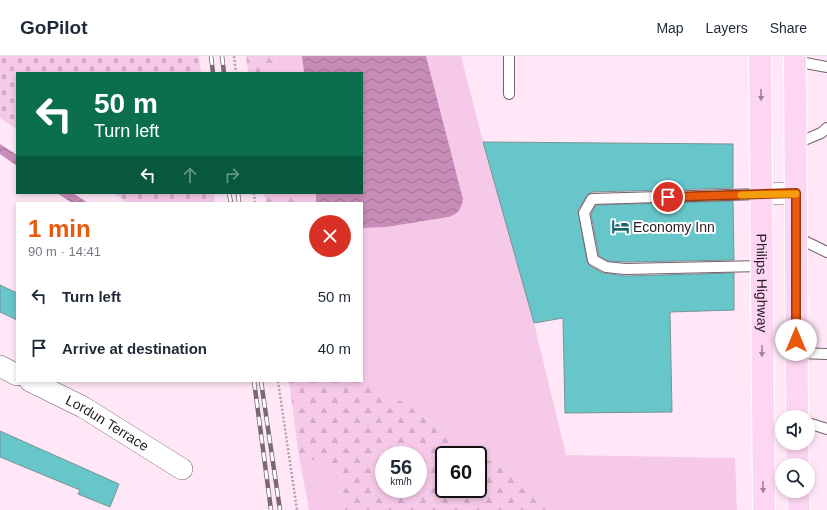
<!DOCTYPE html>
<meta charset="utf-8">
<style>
:root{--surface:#fff;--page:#f2f2f3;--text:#1f2937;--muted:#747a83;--line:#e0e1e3;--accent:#ea580c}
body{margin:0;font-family:Helvetica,sans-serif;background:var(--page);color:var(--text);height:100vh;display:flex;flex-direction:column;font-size:15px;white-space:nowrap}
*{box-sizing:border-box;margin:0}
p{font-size:13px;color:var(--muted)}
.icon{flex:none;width:22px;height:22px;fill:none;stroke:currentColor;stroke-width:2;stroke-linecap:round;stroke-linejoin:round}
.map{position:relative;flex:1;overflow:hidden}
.sheet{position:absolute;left:16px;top:146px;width:347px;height:180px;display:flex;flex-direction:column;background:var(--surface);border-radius:0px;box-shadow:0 2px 6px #0003}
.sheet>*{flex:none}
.banner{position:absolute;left:16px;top:16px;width:347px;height:122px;border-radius:0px;box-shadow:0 2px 6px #0003;background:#0b6e4f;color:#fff;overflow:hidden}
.fabs{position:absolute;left:775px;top:354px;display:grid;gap:8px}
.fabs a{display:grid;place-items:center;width:40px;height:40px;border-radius:50%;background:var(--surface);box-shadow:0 2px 6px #0003;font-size:20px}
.speed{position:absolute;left:375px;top:390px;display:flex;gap:8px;font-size:20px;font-weight:700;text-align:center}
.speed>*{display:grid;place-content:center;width:52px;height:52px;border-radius:50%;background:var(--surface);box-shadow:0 2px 6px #0003;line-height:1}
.speed small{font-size:10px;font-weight:400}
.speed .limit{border:2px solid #111;border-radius:6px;background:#fff;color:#111}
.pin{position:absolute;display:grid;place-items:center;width:34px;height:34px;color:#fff;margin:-17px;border:2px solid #fff;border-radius:50%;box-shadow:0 1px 4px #0007}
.me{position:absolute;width:44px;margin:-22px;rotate:0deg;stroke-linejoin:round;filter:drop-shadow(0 0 3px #0008)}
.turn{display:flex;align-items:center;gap:14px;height:84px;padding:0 12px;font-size:18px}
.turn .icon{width:52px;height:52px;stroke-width:2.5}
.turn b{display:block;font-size:28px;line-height:34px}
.lanes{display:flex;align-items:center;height:38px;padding:0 12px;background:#0003;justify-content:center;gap:20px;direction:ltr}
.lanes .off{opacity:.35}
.round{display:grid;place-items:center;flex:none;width:42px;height:42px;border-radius:21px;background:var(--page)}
.summary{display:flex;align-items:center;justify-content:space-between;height:68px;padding:0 12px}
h1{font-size:24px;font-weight:600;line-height:30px;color:var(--accent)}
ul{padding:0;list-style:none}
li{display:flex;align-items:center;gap:12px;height:52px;padding:0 12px}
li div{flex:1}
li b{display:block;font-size:15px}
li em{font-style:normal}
header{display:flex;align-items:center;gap:24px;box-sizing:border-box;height:56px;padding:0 20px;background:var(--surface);border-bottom:1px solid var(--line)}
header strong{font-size:19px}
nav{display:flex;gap:22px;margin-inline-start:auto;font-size:14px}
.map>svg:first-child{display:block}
.green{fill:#f7c9e9}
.forest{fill:url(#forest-firs);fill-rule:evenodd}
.cemetery{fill:url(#cemetery-stones)}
.water{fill:url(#water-waves)}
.building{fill:#66c6ca;stroke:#779495}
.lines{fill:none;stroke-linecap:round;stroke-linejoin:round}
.lane-casing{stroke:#75616f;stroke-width:12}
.street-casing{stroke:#75616f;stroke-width:22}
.primary-casing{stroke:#fff;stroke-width:24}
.path{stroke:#b2a0ac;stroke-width:2.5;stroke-dasharray:2 2;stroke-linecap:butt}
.lane{stroke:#fff;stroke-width:10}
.street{stroke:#fff;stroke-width:21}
.primary{stroke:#fed6f3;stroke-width:22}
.rail-casing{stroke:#786a74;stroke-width:4.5}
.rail{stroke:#fff;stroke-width:3;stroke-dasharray:9;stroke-linecap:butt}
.oneway{fill:#9e8497}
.route-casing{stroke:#983908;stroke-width:10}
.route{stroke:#ea580c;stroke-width:7}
.slow{stroke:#f59e0b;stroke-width:7}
.labels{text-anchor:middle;stroke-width:4;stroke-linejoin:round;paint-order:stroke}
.poi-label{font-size:14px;fill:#282026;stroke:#fff;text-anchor:start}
.street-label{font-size:14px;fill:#282026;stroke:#fff}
</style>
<header>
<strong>GoPilot</strong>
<nav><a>Map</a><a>Layers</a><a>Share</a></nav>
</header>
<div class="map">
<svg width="827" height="454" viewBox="0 0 827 454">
<defs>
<pattern id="forest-firs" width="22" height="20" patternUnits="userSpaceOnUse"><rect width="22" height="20" fill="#f7c9e9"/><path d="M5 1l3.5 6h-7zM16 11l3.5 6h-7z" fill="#d4acc8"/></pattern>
<pattern id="cemetery-stones" width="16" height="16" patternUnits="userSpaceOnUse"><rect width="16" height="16" fill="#f7c9e9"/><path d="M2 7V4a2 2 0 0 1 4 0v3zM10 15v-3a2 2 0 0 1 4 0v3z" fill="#d4acc8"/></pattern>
<pattern id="water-waves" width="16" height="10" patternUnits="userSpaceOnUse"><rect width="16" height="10" fill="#c78cb7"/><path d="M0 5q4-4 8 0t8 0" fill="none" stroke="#a27295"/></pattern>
</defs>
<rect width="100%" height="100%" fill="#ffe7f7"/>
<path class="green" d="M 275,0 L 302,0 L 304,17 L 278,17 Z
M 426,0 L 461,0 L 483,86 L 534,267 L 566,399 L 735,402 L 737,454 L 563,454 L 362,319 L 362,172 L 386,171 L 449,161 L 463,143 Z
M 296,137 L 316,137 L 316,147 L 297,147 Z
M 299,400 L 339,412 L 345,454 L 309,454 Z"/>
<path class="forest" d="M 246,0 L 275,0 L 278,17 L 248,17 Z
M 264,137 L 296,137 L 297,147 L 266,147 Z
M 362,319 L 563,454 L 345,454 L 339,412 L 299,400 L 289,325 L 362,325 ZM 384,399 L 418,399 L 418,433 L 384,433 ZM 444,399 L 478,399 L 478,433 L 444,433 Z"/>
<path class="cemetery" d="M 0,0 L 199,0 L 201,17 L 17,17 L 17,73 L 0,62 Z
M 113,137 L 214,137 L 215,147 L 128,147 Z"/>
<path class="water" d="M 302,0 L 426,0 L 463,143 C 461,153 459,157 449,161 L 386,171 L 362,172 L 362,147 L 316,147 L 316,137 L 362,137 L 362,17 L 304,17 Z
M 0,88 L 17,99 L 17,110 L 0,98 Z
M 57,137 L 73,137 L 88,147 L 72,147 Z"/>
<path class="building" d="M 483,86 L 733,88 L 733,132 L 592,136 L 587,139 L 578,154 L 587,206 L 590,210 L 603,217 L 625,220 L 734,217 L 734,254 L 670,256 L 672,356 L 565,357 L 563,262 L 534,267 Z
M 733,145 L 734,204 L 625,206 L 608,205 L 599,200 L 591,158 L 596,149 Z
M 0,229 L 17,237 L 17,264 L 0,256 Z
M 0,375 L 119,428 L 110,451 L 78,438 L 80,434 L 0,401 Z"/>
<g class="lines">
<defs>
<path id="lane" d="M 509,0 L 509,38
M 795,5 L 827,11
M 795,88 L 821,77 L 827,72
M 761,138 L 592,143 L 584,157 L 593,204 L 606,211 L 625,213 L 762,210
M 796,181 L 827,196
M 797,297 L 827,298
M 808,367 L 827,373"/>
<g id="street">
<path d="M 761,138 L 796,137"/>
<path d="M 0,310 L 17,319"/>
<path id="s1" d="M 30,325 L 83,351 L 182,413"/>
</g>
<g id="primary">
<path id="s2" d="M 760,0 L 764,454"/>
<path d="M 795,0 L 797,361"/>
<path d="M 797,387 L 798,409"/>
<path d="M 798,435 L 799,454"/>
</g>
</defs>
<use href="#lane" class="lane-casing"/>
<use href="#street" class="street-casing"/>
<use href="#primary" class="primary-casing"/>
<path class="path" d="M 234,0 L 236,17
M 254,137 L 255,147
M 278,325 L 297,454"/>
<use href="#lane" class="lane"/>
<use href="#street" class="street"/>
<use href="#primary" class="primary"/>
<defs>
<path id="rail" d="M 211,0 L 213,17
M 222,0 L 224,17
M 229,137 L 231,147
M 238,137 L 239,147
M 254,325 L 271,454
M 261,325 L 280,454"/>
</defs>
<use href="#rail" class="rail-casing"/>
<use href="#rail" class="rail"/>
</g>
<defs><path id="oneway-solid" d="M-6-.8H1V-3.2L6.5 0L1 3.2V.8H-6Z"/></defs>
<g class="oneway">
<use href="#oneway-solid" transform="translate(761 39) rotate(89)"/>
<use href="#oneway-solid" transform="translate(762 295) rotate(90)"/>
<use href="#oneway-solid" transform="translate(763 431) rotate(88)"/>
</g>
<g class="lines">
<defs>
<path id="route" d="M 668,141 L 796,137 L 796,284"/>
</defs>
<use href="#route" class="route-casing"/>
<use href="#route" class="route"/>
<path class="slow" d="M 741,139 L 796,138"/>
</g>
<defs>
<symbol id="hotel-bare" viewBox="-9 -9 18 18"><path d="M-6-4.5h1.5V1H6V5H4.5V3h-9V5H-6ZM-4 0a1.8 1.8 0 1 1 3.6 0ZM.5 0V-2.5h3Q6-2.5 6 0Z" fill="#1a686b" stroke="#fff" stroke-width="2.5" paint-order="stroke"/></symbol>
</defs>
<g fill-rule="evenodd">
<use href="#hotel-bare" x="608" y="158" width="25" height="25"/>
</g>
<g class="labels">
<g class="poi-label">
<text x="633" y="176">Economy Inn</text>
</g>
<g class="street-label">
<text dy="5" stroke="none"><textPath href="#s2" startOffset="227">Philips Highway</textPath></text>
<text dy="5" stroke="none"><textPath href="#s1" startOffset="88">Lordun Terrace</textPath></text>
</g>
</g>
</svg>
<div class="fabs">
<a><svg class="icon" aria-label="sound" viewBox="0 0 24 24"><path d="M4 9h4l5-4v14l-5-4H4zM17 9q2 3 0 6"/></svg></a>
<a><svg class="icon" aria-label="search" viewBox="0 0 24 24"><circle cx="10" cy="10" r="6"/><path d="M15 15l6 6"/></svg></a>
</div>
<div class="speed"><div>56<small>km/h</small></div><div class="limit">60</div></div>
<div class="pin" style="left:668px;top:141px;background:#d93025"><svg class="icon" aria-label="arrive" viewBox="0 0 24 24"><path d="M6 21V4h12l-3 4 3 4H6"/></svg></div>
<svg class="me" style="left:796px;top:284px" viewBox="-20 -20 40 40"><circle r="19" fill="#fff"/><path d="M0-13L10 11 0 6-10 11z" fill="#ea580c"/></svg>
<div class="banner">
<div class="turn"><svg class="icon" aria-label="left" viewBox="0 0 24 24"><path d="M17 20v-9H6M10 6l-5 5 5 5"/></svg><div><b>50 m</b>Turn left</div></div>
<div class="lanes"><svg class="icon" aria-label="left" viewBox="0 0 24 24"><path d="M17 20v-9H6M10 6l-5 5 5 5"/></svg><svg class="icon off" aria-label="ahead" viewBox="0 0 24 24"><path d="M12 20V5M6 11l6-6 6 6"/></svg><svg class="icon off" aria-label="right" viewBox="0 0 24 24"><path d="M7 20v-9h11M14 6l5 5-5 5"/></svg></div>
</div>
<section class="sheet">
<div class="summary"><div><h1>1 min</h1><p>90 m · 14:41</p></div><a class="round" style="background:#d93025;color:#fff"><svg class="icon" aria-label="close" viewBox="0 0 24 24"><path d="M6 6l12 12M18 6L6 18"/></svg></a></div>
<ul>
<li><svg class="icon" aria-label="left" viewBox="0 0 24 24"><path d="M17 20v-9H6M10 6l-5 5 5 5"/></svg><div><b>Turn left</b></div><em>50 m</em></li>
<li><svg class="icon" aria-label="arrive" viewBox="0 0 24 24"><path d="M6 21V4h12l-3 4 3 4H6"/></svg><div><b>Arrive at destination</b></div><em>40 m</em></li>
</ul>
</section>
</div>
